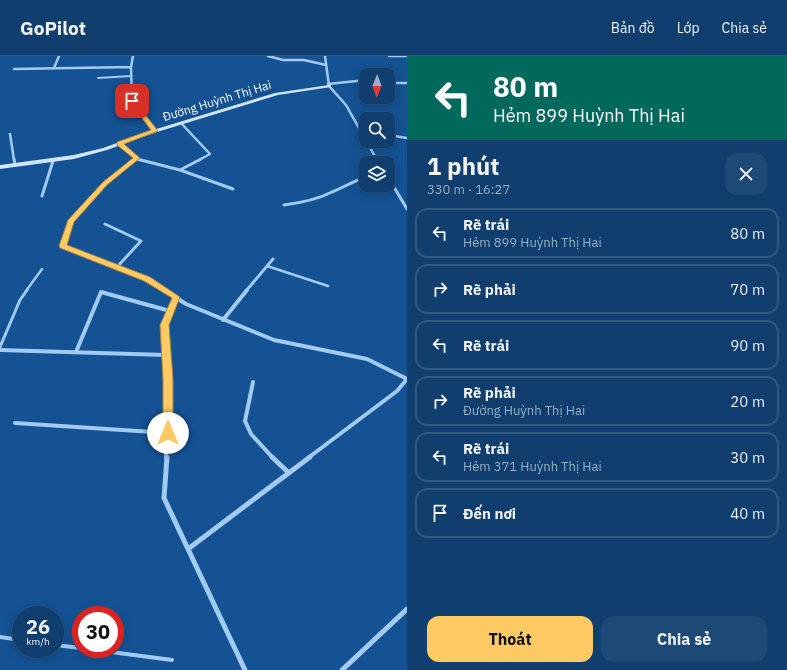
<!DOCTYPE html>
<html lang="vi">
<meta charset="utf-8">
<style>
:root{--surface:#0f3e6f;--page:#1d4977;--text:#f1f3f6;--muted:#9baec3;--line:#2f5782;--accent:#ffca63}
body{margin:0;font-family:"IBM Plex Sans",sans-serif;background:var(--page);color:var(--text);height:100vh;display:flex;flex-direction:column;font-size:15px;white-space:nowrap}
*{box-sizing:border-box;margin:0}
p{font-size:13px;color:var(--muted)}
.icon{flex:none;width:22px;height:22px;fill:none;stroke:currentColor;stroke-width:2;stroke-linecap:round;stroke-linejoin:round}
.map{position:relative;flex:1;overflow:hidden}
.sheet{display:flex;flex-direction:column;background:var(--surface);width:380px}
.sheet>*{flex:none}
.top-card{background:#00695c;color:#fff;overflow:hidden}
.needle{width:26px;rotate:181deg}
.fabs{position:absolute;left:359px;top:12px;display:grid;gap:8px}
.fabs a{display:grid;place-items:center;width:36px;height:36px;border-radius:8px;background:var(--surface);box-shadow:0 2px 10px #0003,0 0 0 1px var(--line);font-size:20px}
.speed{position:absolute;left:12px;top:550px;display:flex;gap:8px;font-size:20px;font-weight:700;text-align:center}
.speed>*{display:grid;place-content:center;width:52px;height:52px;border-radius:50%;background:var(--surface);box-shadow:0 2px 10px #0003,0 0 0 1px var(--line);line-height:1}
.speed small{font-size:10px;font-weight:400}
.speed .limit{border:6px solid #d22;background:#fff;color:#111}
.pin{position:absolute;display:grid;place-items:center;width:34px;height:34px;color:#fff;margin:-17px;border-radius:8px;box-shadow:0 2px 6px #0006}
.me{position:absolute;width:44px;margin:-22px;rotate:0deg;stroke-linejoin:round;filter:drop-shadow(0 0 3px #0008)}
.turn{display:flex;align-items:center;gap:14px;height:84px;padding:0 20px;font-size:18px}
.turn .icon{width:52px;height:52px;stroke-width:2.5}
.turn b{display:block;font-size:28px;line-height:34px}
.round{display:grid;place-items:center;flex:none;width:42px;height:42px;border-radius:12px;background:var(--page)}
.summary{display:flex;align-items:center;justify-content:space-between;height:68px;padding:0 20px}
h1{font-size:24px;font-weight:700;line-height:30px}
.cta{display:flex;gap:8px;margin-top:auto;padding:8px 20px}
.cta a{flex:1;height:46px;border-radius:12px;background:var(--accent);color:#111;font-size:16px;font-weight:700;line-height:46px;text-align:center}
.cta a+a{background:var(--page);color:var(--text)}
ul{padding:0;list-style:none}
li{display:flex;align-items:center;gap:12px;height:50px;margin:0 8px 6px;padding:0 12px;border:2px solid var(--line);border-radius:12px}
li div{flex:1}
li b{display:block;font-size:15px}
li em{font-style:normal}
header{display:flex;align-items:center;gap:24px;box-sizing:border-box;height:56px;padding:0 20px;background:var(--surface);border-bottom:1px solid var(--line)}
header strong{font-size:19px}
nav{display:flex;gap:22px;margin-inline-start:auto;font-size:14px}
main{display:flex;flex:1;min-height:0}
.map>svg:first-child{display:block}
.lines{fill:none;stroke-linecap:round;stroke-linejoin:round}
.lane-far3{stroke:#a2caf2;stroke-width:2}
.lane-far2{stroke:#a2caf2;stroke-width:2.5}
.lane-far1{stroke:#a2caf2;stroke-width:3}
.lane{stroke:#a2caf2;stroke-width:4}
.street-far3{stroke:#a2caf2;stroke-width:2.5}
.street-far2{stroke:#a2caf2;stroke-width:3}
.street-far1{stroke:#a2caf2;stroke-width:4}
.street{stroke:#a2caf2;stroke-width:5}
.secondary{fill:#d1e6fc;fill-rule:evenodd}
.route{fill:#ffca63;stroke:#a68340}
.labels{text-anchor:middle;stroke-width:3.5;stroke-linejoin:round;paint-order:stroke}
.far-street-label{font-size:12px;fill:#fff;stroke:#145294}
</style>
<header>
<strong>GoPilot</strong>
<nav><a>Bản đồ</a><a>Lớp</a><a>Chia sẻ</a></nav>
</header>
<main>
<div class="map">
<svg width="407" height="614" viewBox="0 0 407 614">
<rect width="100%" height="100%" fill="#145294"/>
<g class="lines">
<path class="lane-far3" d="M 98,22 L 131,20"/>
<path class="lane-far2" d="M 63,190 L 71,165 L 105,127 L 137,103
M 267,210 L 328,230
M 26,235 L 42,213"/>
<path class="lane-far1" d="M 0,291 L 20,244 L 27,234"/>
<path class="lane" d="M 0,581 L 21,584
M 55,589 L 81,592
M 88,593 L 172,604"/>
<path class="street-far3" d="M 133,0 L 131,11 L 132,45 L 155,75
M 268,0 L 283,4 L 304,4 L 326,9
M 325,0 L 329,30 L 346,49 L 377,104
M 389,0 L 406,0
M 54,12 L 59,0
M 14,13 L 131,11
M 388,27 L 407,27
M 328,28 L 366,24
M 181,67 L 210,98 L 199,104
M 10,78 L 14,104
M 388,79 L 407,82
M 119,87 L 140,104"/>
<path class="street-far2" d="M 14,103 L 15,109
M 137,103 L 180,114 L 233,133
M 377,103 L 379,107
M 180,114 L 201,103
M 388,121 L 407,153
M 42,140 L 53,105
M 284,149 C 300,147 318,143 332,136 C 344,131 354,125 366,121
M 105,168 L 141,185 L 117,211
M 63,190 L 147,223 L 166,235
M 246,235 L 273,203"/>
<path class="street-far1" d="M 164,234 L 186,248 L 274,284 L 367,303 L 407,323
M 223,264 L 247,234
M 0,294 L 166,299 L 168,323 L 166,402
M 76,296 L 101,236 L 170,255
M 166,299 L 164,269 L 176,241
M 253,326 L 245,365 L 251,378 L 273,402
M 15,367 L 168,377
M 308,402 L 397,335 L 407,323"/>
<path class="street" d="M 167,401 L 164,442 L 245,614
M 272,401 L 289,417
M 188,493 L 310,401
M 342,614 L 407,553"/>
<path class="secondary" d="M 329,29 L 331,29 L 331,31 L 278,39 L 157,76 L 107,94 L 74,103 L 0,113 L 0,109 L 74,99 L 103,92 L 153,74 L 275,37 Z"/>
</g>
<path class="route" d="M 132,44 L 134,44 L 158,75 L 124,88 L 140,102 L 107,129 L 74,166 L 67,189 L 150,221 L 180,241 L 169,269 L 173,323 L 173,377 L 171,380 L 168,382 L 164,380 L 163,377 L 163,323 L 160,269 L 172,242 L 144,225 L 60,192 L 59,190 L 68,164 L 103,126 L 133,102 L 117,89 L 117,86 L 151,74 L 129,45 Z"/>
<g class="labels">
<g class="far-street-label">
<text transform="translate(217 45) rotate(-17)" y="4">Đường Huỳnh Thị Hai</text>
</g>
</g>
</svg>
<div class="fabs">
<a><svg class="needle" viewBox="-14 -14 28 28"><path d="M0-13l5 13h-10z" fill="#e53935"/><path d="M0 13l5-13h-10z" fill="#9baec3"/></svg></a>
<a><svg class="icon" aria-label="search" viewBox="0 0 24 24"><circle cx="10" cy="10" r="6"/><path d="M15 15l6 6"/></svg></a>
<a><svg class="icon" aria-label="layers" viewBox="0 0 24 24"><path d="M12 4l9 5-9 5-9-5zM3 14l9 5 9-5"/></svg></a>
</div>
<div class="speed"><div>26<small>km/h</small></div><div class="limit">30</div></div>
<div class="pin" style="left:132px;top:45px;background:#d93025"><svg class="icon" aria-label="arrive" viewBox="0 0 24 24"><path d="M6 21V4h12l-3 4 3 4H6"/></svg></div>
<svg class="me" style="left:168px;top:377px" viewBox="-20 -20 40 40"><circle r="19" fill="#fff"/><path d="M0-13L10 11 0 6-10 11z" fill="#ffca63"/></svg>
</div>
<section class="sheet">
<div class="top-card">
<div class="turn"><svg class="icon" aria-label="left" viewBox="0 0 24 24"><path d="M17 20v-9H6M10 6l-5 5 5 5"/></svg><div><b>80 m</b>Hẻm 899 Huỳnh Thị Hai</div></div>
</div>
<div class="summary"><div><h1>1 phút</h1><p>330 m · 16:27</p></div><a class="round"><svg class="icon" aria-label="close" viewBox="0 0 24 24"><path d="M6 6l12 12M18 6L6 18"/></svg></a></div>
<ul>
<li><svg class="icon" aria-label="left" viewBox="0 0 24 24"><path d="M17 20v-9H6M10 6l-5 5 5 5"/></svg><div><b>Rẽ trái</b><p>Hẻm 899 Huỳnh Thị Hai</p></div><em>80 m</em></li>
<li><svg class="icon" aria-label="right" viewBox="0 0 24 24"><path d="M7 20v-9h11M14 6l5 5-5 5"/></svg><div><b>Rẽ phải</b></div><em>70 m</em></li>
<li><svg class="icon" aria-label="left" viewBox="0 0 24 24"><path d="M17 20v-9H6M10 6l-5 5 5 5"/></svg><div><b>Rẽ trái</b></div><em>90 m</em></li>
<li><svg class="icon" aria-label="right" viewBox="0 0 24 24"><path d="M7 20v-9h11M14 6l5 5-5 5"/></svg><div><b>Rẽ phải</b><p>Đường Huỳnh Thị Hai</p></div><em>20 m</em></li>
<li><svg class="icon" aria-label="left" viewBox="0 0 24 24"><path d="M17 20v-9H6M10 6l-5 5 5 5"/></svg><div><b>Rẽ trái</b><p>Hẻm 371 Huỳnh Thị Hai</p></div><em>30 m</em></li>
<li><svg class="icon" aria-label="arrive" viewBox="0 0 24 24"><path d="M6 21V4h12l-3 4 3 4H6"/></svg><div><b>Đến nơi</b></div><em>40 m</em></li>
</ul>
<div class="cta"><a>Thoát</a><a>Chia sẻ</a></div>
</section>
</main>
